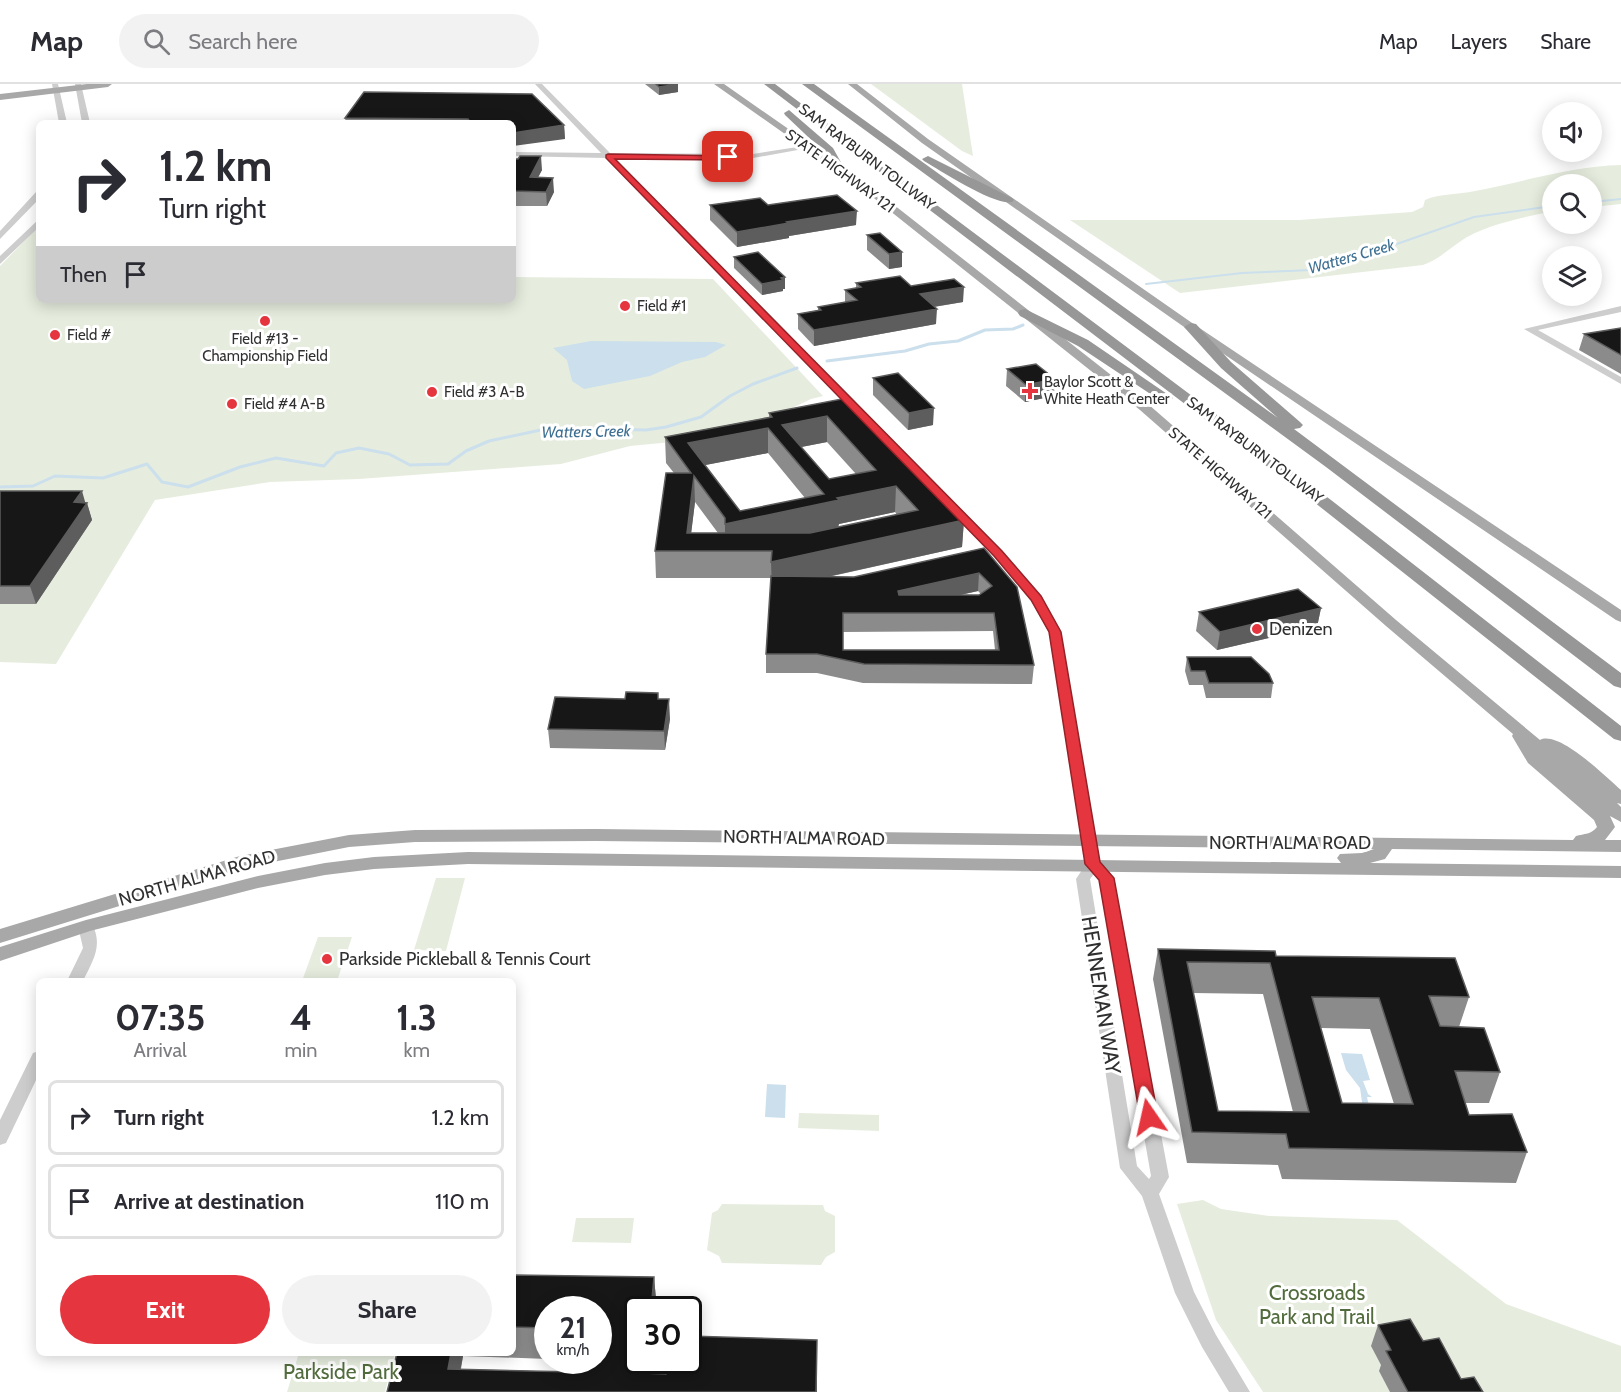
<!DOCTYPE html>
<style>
:root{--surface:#fff;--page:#f2f2f3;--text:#2b2b33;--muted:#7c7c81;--line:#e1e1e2;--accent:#e5353e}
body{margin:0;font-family:Cabin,sans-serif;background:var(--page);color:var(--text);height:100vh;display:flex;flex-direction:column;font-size:22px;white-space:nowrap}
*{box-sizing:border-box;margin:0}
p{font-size:20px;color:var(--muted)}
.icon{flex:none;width:33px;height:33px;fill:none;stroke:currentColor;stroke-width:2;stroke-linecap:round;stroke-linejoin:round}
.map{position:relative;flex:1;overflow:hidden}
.panel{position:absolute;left:36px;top:894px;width:480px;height:378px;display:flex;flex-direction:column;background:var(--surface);border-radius:9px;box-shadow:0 3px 15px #0003}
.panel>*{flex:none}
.guide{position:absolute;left:36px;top:36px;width:480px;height:183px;border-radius:9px;box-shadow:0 3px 15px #0003;background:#fff;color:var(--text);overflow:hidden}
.fabs{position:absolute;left:1542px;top:18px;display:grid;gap:12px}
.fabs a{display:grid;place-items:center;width:60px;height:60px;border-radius:50%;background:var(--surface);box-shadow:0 3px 15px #0003;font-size:30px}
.speed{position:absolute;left:534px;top:1212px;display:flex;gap:12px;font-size:30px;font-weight:700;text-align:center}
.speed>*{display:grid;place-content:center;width:78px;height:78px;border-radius:50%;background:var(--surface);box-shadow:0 3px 15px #0003;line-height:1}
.speed small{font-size:15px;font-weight:400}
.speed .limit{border:3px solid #111;border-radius:9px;background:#fff;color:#111}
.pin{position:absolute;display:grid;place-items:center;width:51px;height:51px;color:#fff;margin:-26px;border-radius:12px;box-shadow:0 3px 9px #0006}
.me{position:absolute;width:66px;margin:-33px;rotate:349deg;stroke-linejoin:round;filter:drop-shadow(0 0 4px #0008)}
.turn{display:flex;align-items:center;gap:21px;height:126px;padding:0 24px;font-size:27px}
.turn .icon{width:78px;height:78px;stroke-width:2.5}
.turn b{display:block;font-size:42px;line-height:51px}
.then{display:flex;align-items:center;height:57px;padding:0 24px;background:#0003;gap:12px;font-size:22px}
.eta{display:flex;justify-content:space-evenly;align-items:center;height:102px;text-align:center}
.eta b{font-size:36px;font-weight:800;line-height:42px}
.cta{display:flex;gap:12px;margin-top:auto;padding:12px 24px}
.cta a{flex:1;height:69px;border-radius:36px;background:var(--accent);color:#fff;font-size:24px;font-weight:800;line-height:69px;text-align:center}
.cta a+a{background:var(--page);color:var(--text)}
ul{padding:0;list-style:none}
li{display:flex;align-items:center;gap:18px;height:75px;margin:0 12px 9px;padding:0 12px;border:3px solid var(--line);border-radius:9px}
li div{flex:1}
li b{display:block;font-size:22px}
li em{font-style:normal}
header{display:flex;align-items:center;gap:36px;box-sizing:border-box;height:84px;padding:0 30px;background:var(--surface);border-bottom:2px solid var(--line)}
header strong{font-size:28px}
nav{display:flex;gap:33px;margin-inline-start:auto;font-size:21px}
.search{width:420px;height:54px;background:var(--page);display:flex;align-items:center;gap:15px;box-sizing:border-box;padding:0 21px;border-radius:33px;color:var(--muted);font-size:22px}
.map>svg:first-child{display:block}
.green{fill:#e6edde}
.water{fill:#cbdfec}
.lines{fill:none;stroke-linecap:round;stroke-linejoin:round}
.stream-far1{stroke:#cbdfec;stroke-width:2}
.stream{stroke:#cbdfec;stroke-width:3}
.minor{fill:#cdcdcd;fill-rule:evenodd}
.major{fill:#a8a8a8;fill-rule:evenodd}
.highway{fill:#979797;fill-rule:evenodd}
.wall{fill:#8b8b8b;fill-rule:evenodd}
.shaded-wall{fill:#5d5d5d}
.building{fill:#171717;stroke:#5d5d5d;stroke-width:1.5;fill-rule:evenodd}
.route{fill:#e5353e;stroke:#952228;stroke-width:1.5}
.poi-dot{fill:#e5353e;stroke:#fff;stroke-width:2}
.labels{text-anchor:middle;stroke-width:6;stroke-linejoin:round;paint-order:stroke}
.far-street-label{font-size:15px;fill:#303030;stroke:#fff}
.far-poi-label{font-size:15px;fill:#303030;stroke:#fff;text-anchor:start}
.far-water-label{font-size:16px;font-style:italic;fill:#3e7093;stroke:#fff}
.poi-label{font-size:18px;fill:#303030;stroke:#fff;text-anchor:start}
.street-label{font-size:18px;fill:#303030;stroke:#fff}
.near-street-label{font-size:21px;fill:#303030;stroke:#fff}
.near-park-label{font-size:21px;fill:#526c3d;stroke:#fff}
</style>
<header>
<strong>Map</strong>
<div class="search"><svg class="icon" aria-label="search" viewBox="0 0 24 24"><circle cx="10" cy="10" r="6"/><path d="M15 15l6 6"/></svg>Search here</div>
<nav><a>Map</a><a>Layers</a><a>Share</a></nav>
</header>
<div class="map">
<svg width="1621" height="1308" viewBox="0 0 1621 1308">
<rect width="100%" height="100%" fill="#fff"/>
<path class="green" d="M 871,0 L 962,0 L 973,72 L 962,67 Z
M 1621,81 L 1621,120 L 1592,123 L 1592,100 L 1552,100 L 1552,127 C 1526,133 1499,138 1475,149 C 1455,158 1443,174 1423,181 L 1180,209 L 1070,136 L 1299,136 L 1412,128 L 1423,123 L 1425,116 C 1440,109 1458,111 1475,107 C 1524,98 1571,82 1621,81 Z
M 39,142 L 39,216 L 513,216 L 513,193 L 713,195 L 823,312 L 811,315 L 735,352 L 630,362 L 561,380 L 359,395 L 270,398 L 155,416 L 56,580 L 0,578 L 0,182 Z
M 436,794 L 465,794 L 446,867 L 414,866 Z
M 318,853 L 352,853 L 337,897 L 302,897 Z
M 799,1029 L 879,1031 L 879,1047 L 798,1044 Z
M 1203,1116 L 1221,1125 L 1269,1132 L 1397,1136 L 1506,1220 L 1621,1262 L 1621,1308 L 1263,1308 L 1216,1236 L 1177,1120 Z
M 722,1120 L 823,1121 L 825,1127 L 835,1132 L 835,1168 L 826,1173 L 821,1181 L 722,1179 L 719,1172 L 707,1166 L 712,1129 L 718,1126 Z
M 576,1134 L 634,1134 L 631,1159 L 572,1158 Z
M 299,1269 L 395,1269 L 385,1308 L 287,1308 Z"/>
<path class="water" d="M 591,257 L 716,258 L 726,261 L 705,273 L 682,278 L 650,292 L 584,305 L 572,297 L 567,276 L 553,264 Z
M 1341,969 L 1362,970 L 1370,996 L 1363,997 L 1368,1010 L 1372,1013 L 1367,1013 L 1370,1027 L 1363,1025 L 1360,1004 L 1346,986 Z
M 767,1000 L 786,1001 L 785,1034 L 765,1033 Z"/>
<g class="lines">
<path class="stream-far1" d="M 1592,118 L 1621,115
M 1146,200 L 1242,189 L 1312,186 L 1371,169 L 1474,133 L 1552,122"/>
<path class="stream" d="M 827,277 L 905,267 L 929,260 L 958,257 L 985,246 L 1013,245 L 1023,241
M 0,403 L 33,402 L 55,392 L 103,394 L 147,380 L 162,398 L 188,403 L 240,383 L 276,374 L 324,382 L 336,369 L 359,364 L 389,370 L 410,381 L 448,380 L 466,367 L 489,357 L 550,344 L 646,346 L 666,343 L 701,333 L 730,312 L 753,300 L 797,284"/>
<path class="minor" d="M 52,0 L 58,0 L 67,39 L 59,39 Z
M 75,0 L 81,0 L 90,39 L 82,39 Z
M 535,0 L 542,0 L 610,69 L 753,70 L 810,61 L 814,63 L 753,74 L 615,74 L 1002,467 L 1040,512 L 1061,548 L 1100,779 L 1113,794 L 1169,1093 L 1159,1110 L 1194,1208 L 1216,1251 L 1250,1308 L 1229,1308 L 1202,1263 L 1175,1209 L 1142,1112 L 1120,1084 L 1076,795 L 1086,780 L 1049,548 L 1031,516 L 994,471 L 606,74 L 513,72 L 513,68 L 601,69 ZM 1094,790 L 1099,795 L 1151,1092 L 1149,1095 L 1137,1082 L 1090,795 Z
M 36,108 L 39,108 L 39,115 L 0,155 L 0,147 Z
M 39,135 L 39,143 L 0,180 L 0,172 Z
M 1621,222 L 1621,228 L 1538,246 L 1621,293 L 1621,300 L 1524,245 Z
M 86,837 L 91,838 C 104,861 93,876 83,897 L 67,897 L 83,864 L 78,842 L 81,838 Z
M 39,967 L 39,990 L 6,1059 L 0,1061 L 0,1036 L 33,969 Z"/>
<path class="major" d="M 87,0 L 112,0 L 108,3 L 0,16 L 0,10 Z
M 714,0 L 724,0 L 866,99 L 1148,320 L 1396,536 L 1540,656 C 1559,646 1606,693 1621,706 L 1621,720 L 1617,719 L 1621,723 L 1621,738 L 1610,732 L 1615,743 L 1605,756 L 1621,756 L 1621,768 L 1392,765 L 1385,775 L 1370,779 L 1621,782 L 1621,794 L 468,780 L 374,785 L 325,791 L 258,804 L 90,847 L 0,877 L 0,863 L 86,836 L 258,792 L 325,779 L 374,773 L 468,768 L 1341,779 L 1337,774 L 1340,770 L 1362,769 L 1374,765 L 596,757 L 415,758 L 349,763 L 242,784 L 0,859 L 0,845 L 240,772 L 349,751 L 415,746 L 596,745 L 1573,756 L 1576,752 C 1584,750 1592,750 1597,743 L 1594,736 L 1528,679 L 1512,652 L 1513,650 L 1386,542 L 1140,326 L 860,103 Z
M 848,0 L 857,0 L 928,55 L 1195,241 L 1621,526 L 1621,538 L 1616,536 L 1187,245 L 922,59 Z"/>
<path class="highway" d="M 764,0 L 775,0 L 1331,416 L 1621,642 L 1621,657 L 1614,655 L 1319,422 Z
M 802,0 L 814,0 L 1278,334 L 1221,284 L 1184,243 L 1191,239 L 1196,240 L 1231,278 L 1300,338 L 1303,341 L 1300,344 L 1294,345 L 1621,589 L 1621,604 L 1614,602 L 1326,383 Z
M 789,26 L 833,64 L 843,82 L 841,84 L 833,84 L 824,68 L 785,31 L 784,29 Z
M 928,72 L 1012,114 L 1014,116 L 1012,118 C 995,122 941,87 924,77 L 922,75 Z
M 1025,225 L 1088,256 L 1173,314 L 1166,318 L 1161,317 L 1078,262 L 1020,232 L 1018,229 L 1020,226 Z"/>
</g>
<path class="wall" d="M 645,0 L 678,0 L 678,8 L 659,11 Z
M 364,8 L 564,41 L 565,55 L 513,39 L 346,39 L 345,34 Z
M 513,75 L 542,86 L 538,93 L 554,108 L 547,122 L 513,122 Z
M 710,121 L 768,121 L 856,141 L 789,152 L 789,154 L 737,163 L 710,136 Z
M 867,151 L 902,168 L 902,183 L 889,185 L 867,166 Z
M 734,173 L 785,205 L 783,205 L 783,207 L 762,211 L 734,184 Z
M 856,199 L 911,202 L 963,218 L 934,223 L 936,240 L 814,262 L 798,245 L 798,230 L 818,226 L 818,223 L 845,218 L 845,206 L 856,204 Z
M 1621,244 L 1621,290 L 1579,266 L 1584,250 Z
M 1007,285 L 1054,312 L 1025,318 L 1006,302 Z
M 873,294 L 933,341 L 908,346 L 873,311 Z
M 847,314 L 964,436 L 962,463 L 828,493 L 854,493 L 984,464 L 1034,581 L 1032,600 L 863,599 L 817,589 L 766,589 L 766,570 L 771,494 L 656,494 L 655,467 L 674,389 L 666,379 L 665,353 L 769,333 L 769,329 ZM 827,358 L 856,390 L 829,395 L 801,363 ZM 768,369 L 805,414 L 740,427 L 705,381 ZM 695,418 L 718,449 L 691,449 ZM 895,428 L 897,431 L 807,449 L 838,443 L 839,440 ZM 978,507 L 981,510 L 979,511 L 960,511 ZM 993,547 L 995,566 L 843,566 L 843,548 Z
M 0,407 L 87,419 L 92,436 L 36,520 L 0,520 Z
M 1321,524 L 1317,543 L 1217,566 L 1196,547 L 1199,528 Z
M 1187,573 L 1273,599 L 1271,614 L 1206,614 L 1203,601 L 1189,601 L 1185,587 Z
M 659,615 L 670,635 L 665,666 L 550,664 L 548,645 Z
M 1158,865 L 1276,872 L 1469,913 L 1459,943 L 1500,988 L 1489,1019 L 1465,1019 L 1469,1031 L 1527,1068 L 1516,1099 L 1282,1095 L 1278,1081 L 1187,1079 L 1153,895 ZM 1193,909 L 1263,910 L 1293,1028 L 1218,1027 ZM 1321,944 L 1370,945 L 1394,1020 L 1342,1019 Z
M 513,1191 L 654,1193 L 657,1226 L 638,1226 L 638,1276 L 651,1276 L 649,1290 L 666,1290 L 668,1276 L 688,1276 L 688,1252 L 817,1256 L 817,1308 L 387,1308 L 397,1269 L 513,1269 ZM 548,1226 L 598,1226 L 598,1276 L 577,1276 L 575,1288 L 461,1285 L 463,1272 L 548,1275 Z
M 1378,1241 L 1423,1257 L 1461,1295 L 1483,1308 L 1390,1308 L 1379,1287 L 1381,1281 L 1371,1262 Z"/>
<path class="shaded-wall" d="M 678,0 L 678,8 L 659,11 L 659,3 Z
M 564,41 L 565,55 L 513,62 L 513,49 Z
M 541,72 L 542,86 L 531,107 L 530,93 Z
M 553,94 L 554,108 L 547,122 L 546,108 Z
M 857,127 L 856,141 L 789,152 L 789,154 L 737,163 L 737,148 L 787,138 Z
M 902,168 L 902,183 L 889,185 L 889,170 Z
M 785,193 L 785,205 L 783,205 L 783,207 L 762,211 L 762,200 Z
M 964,203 L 963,218 L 920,225 L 920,210 Z
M 937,225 L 936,240 L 814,262 L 814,246 Z
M 1055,295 L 1054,312 L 1025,318 L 1026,301 Z
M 934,324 L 933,341 L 908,346 L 909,329 Z
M 827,332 L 827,358 L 786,366 L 782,341 Z
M 768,344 L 768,369 L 690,384 L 688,359 Z
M 694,392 L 695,418 L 689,467 L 687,449 Z
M 896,402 L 895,428 L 839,440 L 838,443 L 725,467 L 725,440 L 837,414 Z
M 82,407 L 86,421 L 87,419 L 92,436 L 36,520 L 30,502 L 74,418 Z
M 964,436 L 962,463 L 772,505 L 771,478 Z
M 979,489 L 978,507 L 897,525 L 898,507 Z
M 1321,524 L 1317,543 L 1217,566 L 1220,548 Z
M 669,615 L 670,635 L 665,666 L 664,647 Z
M 654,1193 L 657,1226 L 651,1226 Z
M 817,1256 L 817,1308 L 816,1308 Z
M 451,1269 L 463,1269 L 463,1272 L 456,1308 L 448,1285 Z
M 644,1276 L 651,1276 L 647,1308 L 643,1289 Z"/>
<path class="building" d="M 656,0 L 678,0 L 659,3 Z
M 364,8 L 532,10 L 564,41 L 513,49 L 513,39 L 471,39 L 468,35 L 345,34 Z
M 520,72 L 541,72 L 530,93 L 553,94 L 546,108 L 513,107 L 513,75 L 518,75 Z
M 837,111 L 857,127 L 787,138 L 789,139 L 737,148 L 710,121 L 760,114 L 768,121 Z
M 880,149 L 902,168 L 889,170 L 867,151 Z
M 758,168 L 785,193 L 781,194 L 783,196 L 762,200 L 734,173 Z
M 900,192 L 911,202 L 954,195 L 964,203 L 920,210 L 937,225 L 814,246 L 798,230 L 821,226 L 818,223 L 857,216 L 845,206 L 861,203 L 856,199 Z
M 1621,244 L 1621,271 L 1584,250 Z
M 1036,280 L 1055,295 L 1026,301 L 1007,285 Z
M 898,289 L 934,324 L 909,329 L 873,294 Z
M 847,314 L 964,436 L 771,478 L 772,467 L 655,467 L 666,389 L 691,389 L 665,353 L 772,333 L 769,329 ZM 827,332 L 876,386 L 829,395 L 782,341 ZM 768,344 L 824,410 L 740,427 L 688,359 ZM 694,392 L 725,434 L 725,440 L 839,416 L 837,414 L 896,402 L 918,426 L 810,449 L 687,449 Z
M 0,407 L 82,407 L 74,418 L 87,419 L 30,502 L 0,502 Z
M 984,464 L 1017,503 L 1034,581 L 864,580 L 817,570 L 766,570 L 771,492 L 854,493 ZM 979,489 L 992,502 L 979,511 L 899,511 L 898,507 ZM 843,529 L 994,529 L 999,566 L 843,566 Z
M 1298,505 L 1321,524 L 1220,548 L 1199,528 Z
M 1187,573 L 1251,573 L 1269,590 L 1273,599 L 1209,599 L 1205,587 L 1191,587 Z
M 626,608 L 658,609 L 658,615 L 669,615 L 664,647 L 548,645 L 555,613 L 625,615 Z
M 1158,865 L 1275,867 L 1276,872 L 1455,874 L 1469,913 L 1429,912 L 1440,942 L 1484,944 L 1500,988 L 1455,987 L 1469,1031 L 1512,1030 L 1527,1068 L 1289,1064 L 1286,1050 L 1192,1048 ZM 1187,878 L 1270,879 L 1309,1028 L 1218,1027 ZM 1312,913 L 1379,914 L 1413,1020 L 1342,1019 Z
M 513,1191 L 654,1193 L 651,1226 L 638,1226 L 638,1276 L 644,1276 L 643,1289 L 666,1290 L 668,1276 L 688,1276 L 688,1252 L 817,1256 L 816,1308 L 387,1308 L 397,1269 L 451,1269 L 448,1285 L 575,1288 L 577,1276 L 598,1276 L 598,1226 L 548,1226 L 548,1244 L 513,1243 Z
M 1410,1235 L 1423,1257 L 1439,1254 L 1461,1295 L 1474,1293 L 1483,1308 L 1408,1308 L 1386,1267 L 1391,1266 L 1378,1241 Z"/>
<path class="route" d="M 608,70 L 730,72 L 730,75 L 728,76 L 615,75 L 1002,467 L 1041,512 L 1061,548 L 1100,778 L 1114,794 L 1158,1033 L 1155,1037 L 1149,1039 L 1143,1037 L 1140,1033 L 1099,796 L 1085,780 L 1049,548 L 1031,516 L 994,472 L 606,74 L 606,71 Z"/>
<g class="poi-dot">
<circle cx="625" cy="222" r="6"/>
<circle cx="265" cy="237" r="6"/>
<circle cx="55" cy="251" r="6"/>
<path d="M1027 298h6v6h6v6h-6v6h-6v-6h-6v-6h6z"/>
<circle cx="432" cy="308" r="6"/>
<circle cx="232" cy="320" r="6"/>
<circle cx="1257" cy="545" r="6"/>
<circle cx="327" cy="875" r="6"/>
</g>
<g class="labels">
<g class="far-street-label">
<text transform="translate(867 73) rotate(37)" y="5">SAM RAYBURN TOLLWAY</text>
<text transform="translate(840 87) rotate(36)" y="5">STATE HIGHWAY 121</text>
<text transform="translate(1255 366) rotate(37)" y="5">SAM RAYBURN TOLLWAY</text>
<text transform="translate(1220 389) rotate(41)" y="5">STATE HIGHWAY 121</text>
</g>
<g class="far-poi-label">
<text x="637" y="227">Field #1</text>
<text x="67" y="256">Field #</text>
<text x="265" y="260" text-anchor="middle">Field #13 -<tspan x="265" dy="17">Championship Field</tspan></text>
<text x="1044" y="303">Baylor Scott &amp;<tspan x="1044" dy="17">White Heath Center</tspan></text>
<text x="444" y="313">Field #3 A-B</text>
<text x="244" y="325">Field #4 A-B</text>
</g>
<g class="far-water-label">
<text transform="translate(1351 172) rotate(-16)" y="6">Watters Creek</text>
<text transform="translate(586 347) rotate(-1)" y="6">Watters Creek</text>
</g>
<g class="poi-label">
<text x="1269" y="551">Denizen</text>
<text x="339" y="881">Parkside Pickleball &amp; Tennis Court</text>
</g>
<g class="street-label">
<text transform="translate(804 754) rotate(1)" y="6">NORTH ALMA ROAD</text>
<text x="1290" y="765">NORTH ALMA ROAD</text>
<text transform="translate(197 794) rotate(-16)" y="6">NORTH ALMA ROAD</text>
</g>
<g class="near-street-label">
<text transform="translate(1101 911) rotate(81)" y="7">HENNEMAN WAY</text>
</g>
<g class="near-park-label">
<text x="1317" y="1216">Crossroads<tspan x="1317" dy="24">Park and Trail</tspan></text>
<text x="341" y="1295">Parkside Park</text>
</g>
</g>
</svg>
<div class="fabs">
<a><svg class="icon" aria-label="sound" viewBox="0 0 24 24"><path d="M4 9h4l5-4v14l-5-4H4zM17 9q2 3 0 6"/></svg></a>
<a><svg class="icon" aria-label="search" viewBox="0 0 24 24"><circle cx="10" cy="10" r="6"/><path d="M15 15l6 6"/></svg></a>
<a><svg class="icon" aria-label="layers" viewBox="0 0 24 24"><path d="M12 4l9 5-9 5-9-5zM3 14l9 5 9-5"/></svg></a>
</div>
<div class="speed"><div>21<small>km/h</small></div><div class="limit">30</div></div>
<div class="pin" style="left:728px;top:73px;background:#d93025"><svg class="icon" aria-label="arrive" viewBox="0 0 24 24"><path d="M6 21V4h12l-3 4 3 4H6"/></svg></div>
<svg class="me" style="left:1149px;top:1033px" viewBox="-20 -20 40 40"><path d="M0-17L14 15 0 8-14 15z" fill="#e5353e" stroke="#fff" stroke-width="4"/></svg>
<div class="guide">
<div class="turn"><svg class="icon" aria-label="right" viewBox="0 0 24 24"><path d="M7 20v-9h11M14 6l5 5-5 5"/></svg><div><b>1.2 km</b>Turn right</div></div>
<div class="then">Then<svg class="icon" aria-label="arrive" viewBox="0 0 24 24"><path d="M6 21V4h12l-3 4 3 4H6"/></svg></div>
</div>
<section class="panel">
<div class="eta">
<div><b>07:35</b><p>Arrival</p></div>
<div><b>4</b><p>min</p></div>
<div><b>1.3</b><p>km</p></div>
</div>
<ul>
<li><svg class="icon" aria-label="right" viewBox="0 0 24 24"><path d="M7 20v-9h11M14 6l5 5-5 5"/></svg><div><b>Turn right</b></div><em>1.2 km</em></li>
<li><svg class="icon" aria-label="arrive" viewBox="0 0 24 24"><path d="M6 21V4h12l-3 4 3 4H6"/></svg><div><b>Arrive at destination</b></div><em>110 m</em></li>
</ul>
<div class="cta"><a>Exit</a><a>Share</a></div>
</section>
</div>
